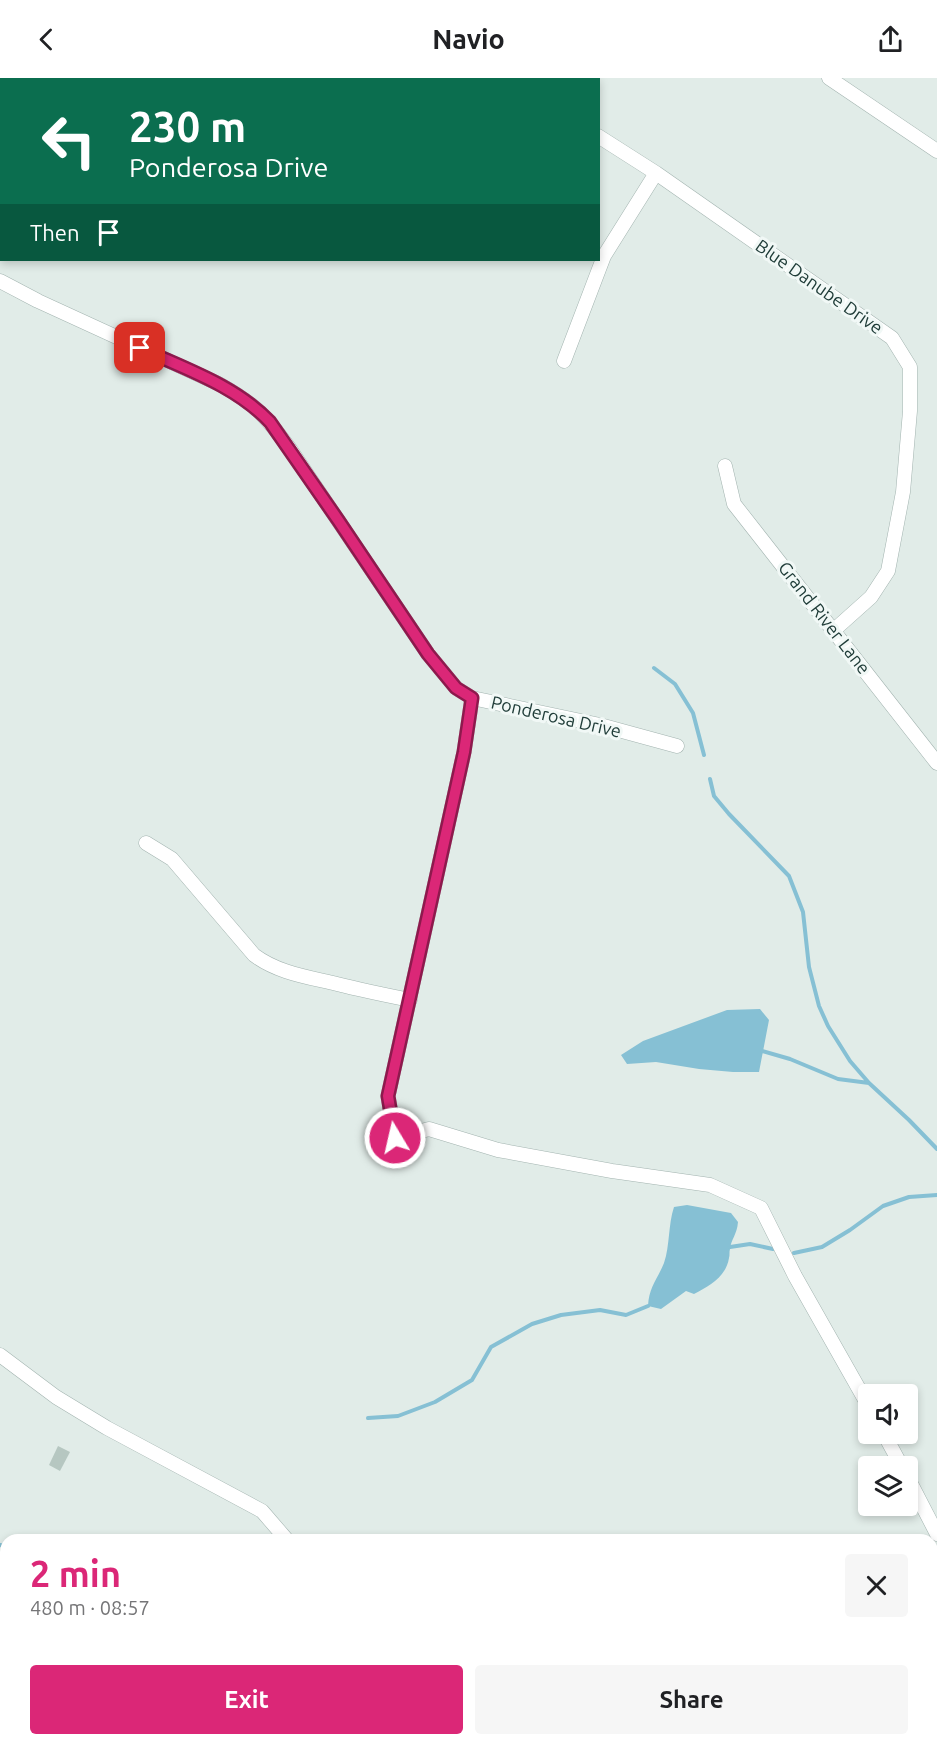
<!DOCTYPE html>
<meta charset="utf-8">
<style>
:root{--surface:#fff;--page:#f6f6f6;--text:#202124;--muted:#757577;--accent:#db2777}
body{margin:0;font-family:Ubuntu,sans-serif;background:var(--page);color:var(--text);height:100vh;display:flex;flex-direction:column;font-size:22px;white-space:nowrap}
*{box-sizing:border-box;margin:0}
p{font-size:20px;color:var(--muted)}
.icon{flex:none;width:33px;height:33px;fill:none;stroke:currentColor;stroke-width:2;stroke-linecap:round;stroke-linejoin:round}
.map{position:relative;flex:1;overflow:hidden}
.side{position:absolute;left:0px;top:1456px;width:938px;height:212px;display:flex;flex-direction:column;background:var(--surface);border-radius:18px 18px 0 0;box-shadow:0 3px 9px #0003}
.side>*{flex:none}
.hud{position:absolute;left:0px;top:0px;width:600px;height:183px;box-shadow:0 3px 9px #0003;background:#0b6e4f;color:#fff;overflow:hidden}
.buttons{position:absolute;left:858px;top:1306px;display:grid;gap:12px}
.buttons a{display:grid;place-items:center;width:60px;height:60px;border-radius:6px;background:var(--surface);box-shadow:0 3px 9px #0003;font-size:30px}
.pin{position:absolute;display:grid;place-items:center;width:51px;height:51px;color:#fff;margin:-26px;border-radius:12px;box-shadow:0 3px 9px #0006}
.me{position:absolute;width:66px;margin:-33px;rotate:351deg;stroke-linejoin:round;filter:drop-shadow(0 0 4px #0008)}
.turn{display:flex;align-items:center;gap:21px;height:126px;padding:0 30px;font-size:27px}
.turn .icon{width:78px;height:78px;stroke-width:2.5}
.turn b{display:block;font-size:42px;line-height:51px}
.then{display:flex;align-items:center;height:57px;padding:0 30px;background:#0003;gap:12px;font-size:22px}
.round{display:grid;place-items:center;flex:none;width:63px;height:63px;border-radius:6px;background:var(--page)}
.headline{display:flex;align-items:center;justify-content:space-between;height:102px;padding:0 30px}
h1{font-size:36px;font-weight:700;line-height:45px;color:var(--accent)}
.cta{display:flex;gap:12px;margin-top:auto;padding:12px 30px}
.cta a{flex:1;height:69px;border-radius:6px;background:var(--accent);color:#fff;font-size:24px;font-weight:700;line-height:69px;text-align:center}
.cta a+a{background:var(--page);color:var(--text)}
header{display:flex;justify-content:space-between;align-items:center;height:78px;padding:0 30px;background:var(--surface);font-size:27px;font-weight:700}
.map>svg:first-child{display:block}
.water{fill:#86c0d4}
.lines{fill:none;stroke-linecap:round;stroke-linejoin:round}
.stream{stroke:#86c0d4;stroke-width:4}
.building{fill:#b6c7c1}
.minor-casing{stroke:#a3b4b0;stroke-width:15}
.minor{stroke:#fff;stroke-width:14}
.route-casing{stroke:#8e194d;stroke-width:15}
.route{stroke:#db2777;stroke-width:10}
.labels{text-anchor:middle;stroke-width:6;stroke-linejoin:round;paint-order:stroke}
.street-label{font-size:18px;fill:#203d39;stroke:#f1f8f6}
</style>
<header><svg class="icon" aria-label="back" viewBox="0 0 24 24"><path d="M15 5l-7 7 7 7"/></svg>Navio<svg class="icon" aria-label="share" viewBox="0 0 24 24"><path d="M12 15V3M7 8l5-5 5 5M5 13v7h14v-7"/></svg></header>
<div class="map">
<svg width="937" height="1667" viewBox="0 0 937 1667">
<rect width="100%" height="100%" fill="#e1ece8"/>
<path class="water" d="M 760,931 L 769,942 L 759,994 L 733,994 L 699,991 L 656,984 L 627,986 L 621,977 L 643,963 L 727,932 Z
M 687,1127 L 731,1135 L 738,1144 C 737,1157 731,1161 730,1171 C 729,1174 730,1177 729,1180 C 726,1199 709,1208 694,1216 L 686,1213 L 661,1231 L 648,1228 C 649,1209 657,1202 664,1185 C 670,1167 668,1147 674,1129 Z"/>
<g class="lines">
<path class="stream" d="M 654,590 L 675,606 L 693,635 L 704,677
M 710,701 L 714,718 L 729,736 L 789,798 L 803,834 L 809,889 L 819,928 L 828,948 L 850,983 L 869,1005 L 909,1042 L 937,1071
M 762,973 L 790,981 L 838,1001 L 869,1005
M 730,1169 L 750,1166 L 773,1171
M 794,1175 L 822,1169 L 850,1152 L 883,1128 L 909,1119 L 937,1117
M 368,1340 L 398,1338 L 435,1324 L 472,1302 L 491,1269 L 532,1246 L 561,1237 L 600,1232 L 626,1237 L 648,1228
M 0,1467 L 6,1469
M 220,1662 L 225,1667"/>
</g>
<path class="building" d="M 58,1368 L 70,1374 L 60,1393 L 49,1387 Z"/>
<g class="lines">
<defs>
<path id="minor" d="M 47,0 L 49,2
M 454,0 L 456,2
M 829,0 L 937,73
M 105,2 L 108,0
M 598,58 L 656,95 L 892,260 L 910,289 L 910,333 L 903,414 L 888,493 L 871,519 L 833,553
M 0,74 L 2,73
M 0,203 L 38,223 L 219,306 C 255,326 266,338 290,371 L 428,576 L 456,610 L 472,620 L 600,647 L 677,668
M 564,283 L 604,178 L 656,95
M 725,388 L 734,426 L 937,685
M 472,620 L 464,674 L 388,1018 L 395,1060 L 429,1051 L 498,1072 L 612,1093 L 710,1107 L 761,1130 L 795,1198 L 868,1327
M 146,765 L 172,781 L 254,877 C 278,895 308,899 337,906 C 361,912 385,917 410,922
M 0,1277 L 56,1319 L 107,1350 L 262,1433 L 287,1462
M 884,1356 L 902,1389
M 908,1400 L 937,1456"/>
</defs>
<use href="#minor" class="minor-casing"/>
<use href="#minor" class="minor"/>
</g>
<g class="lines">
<defs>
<path id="route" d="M 140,270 C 185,291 235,307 270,344 L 338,442 L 428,576 L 456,610 L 472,620 L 464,674 L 388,1018 L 395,1060"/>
</defs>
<use href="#route" class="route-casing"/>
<use href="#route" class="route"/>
</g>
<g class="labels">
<g class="street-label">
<text transform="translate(819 209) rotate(35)" y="6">Blue Danube Drive</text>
<text transform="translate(824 540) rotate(52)" y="6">Grand River Lane</text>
<text transform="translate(556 639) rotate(13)" y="6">Ponderosa Drive</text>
</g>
</g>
</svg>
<div class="buttons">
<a><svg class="icon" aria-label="sound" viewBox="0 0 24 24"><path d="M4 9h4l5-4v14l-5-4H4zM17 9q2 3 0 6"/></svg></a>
<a><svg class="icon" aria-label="layers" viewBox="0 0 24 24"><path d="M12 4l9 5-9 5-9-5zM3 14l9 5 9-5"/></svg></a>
</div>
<div class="pin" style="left:140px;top:270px;background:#d93025"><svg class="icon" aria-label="arrive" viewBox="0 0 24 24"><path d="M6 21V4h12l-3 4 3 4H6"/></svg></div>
<svg class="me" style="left:395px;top:1060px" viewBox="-20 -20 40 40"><circle r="17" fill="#db2777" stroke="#fff" stroke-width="3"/><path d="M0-11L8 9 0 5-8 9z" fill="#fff"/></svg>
<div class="hud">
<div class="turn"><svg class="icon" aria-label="left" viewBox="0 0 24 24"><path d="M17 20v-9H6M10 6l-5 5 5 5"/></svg><div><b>230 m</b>Ponderosa Drive</div></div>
<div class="then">Then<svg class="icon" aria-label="arrive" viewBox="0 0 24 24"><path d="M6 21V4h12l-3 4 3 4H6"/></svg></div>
</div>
<section class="side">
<div class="headline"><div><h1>2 min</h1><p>480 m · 08:57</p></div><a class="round"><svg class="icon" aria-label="close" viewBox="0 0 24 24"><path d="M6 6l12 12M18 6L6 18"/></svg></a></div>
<div class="cta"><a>Exit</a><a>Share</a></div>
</section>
</div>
